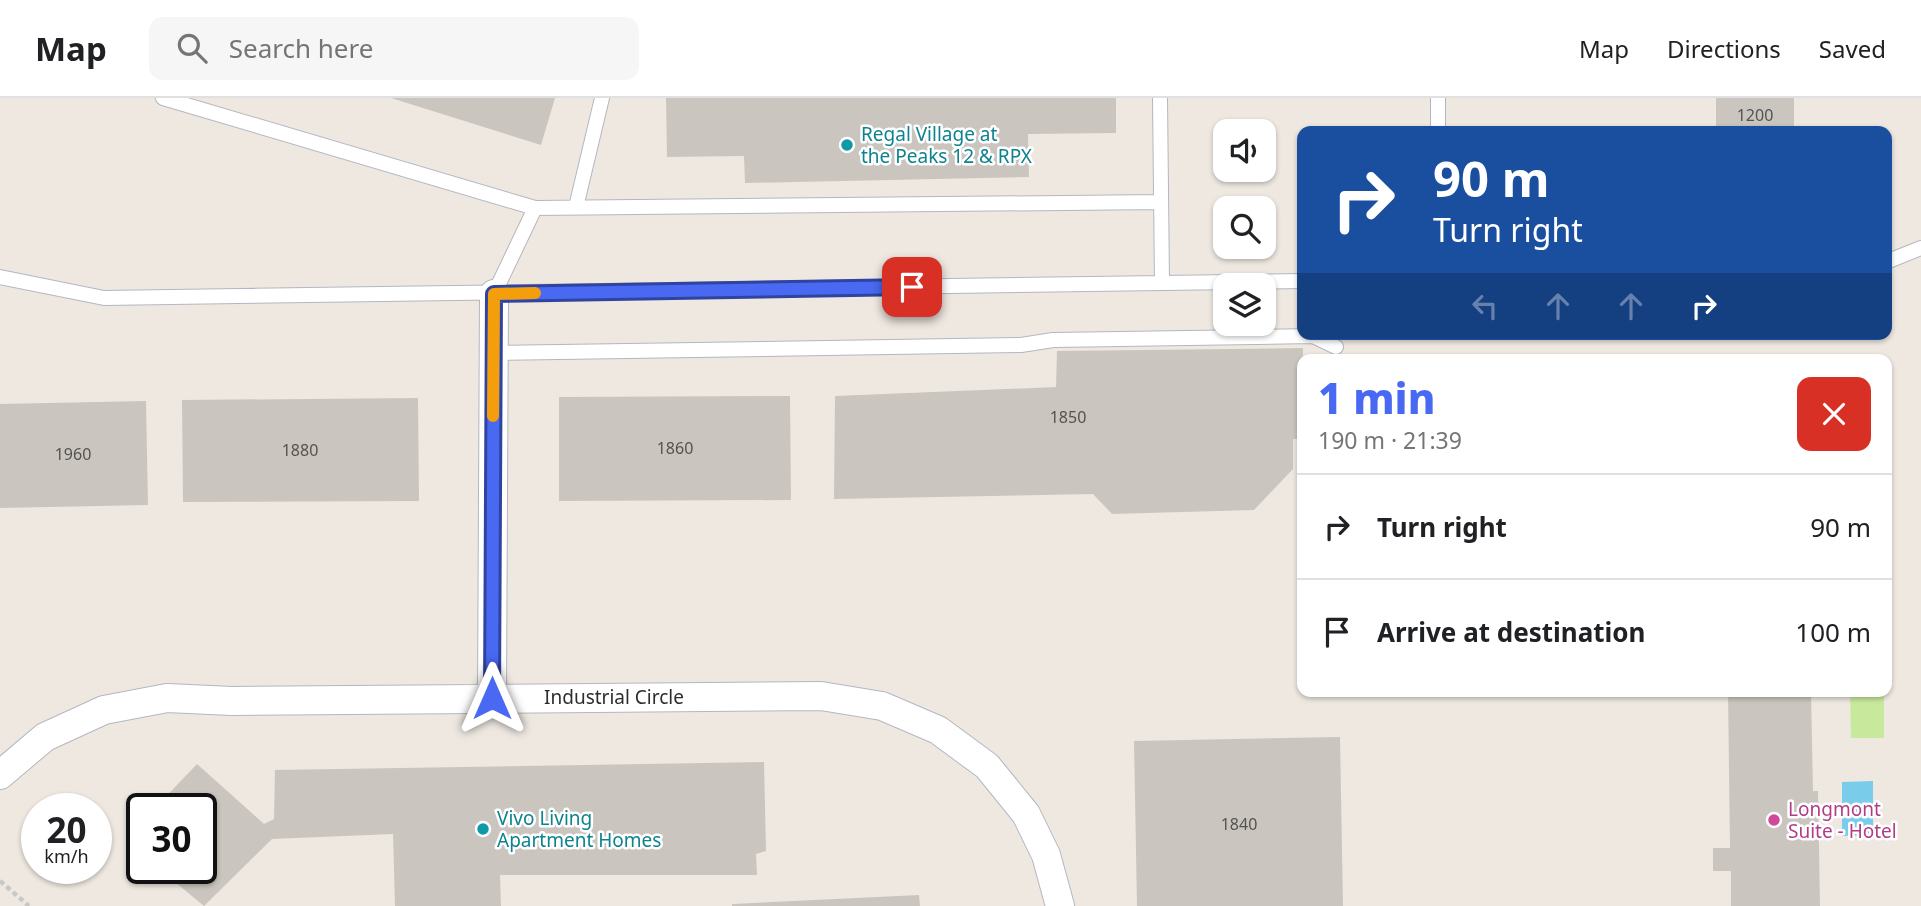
<!DOCTYPE html>
<meta charset="utf-8">
<style>
:root{--surface:#fff;--page:#f6f6f6;--text:#202124;--muted:#757577;--line:#e0e0e0;--accent:#4969f3}
body{margin:0;font-family:"Noto Sans",sans-serif;background:var(--page);color:var(--text);height:100vh;display:flex;flex-direction:column;font-size:26px;white-space:nowrap}
*{box-sizing:border-box;margin:0}
p{font-size:23px;color:var(--muted)}
.icon{flex:none;width:38px;height:38px;fill:none;stroke:currentColor;stroke-width:2;stroke-linecap:round;stroke-linejoin:round}
.map{position:relative;flex:1;overflow:hidden}
.sheet{position:absolute;left:1297px;top:256px;width:595px;height:343px;display:flex;flex-direction:column;background:var(--surface);border-radius:14px;box-shadow:0 2px 5px #0004}
.sheet>*{flex:none}
.hud{position:absolute;left:1297px;top:28px;width:595px;height:214px;border-radius:14px;box-shadow:0 2px 5px #0004;background:#1a4fa0;color:#fff;overflow:hidden}
.tools{position:absolute;left:1213px;top:21px;display:grid;gap:14px}
.tools a{display:grid;place-items:center;width:63px;height:63px;border-radius:14px;background:var(--surface);box-shadow:0 2px 5px #0004;font-size:35px}
.speed{position:absolute;left:21px;top:695px;display:flex;gap:14px;font-size:35px;font-weight:700;text-align:center}
.speed>*{display:grid;place-content:center;width:91px;height:91px;border-radius:50%;background:var(--surface);box-shadow:0 2px 5px #0004;line-height:1}
.speed small{font-size:18px;font-weight:400}
.speed .limit{border:4px solid #111;border-radius:10px;background:#fff;color:#111}
.pin{position:absolute;display:grid;place-items:center;width:60px;height:60px;color:#fff;margin:-30px;border-radius:14px;box-shadow:0 4px 10px #0006}
.me{position:absolute;width:77px;margin:-38px;rotate:0deg;stroke-linejoin:round;filter:drop-shadow(0 0 5px #0008)}
.turn{display:flex;align-items:center;gap:24px;height:147px;padding:0 21px;font-size:32px}
.turn .icon{width:91px;height:91px;stroke-width:2.5}
.turn b{display:block;font-size:49px;line-height:60px}
.lanes{display:flex;align-items:center;height:66px;padding:0 21px;background:#0003;justify-content:center;gap:35px;direction:ltr}
.lanes .off{opacity:.35}
.round{display:grid;place-items:center;flex:none;width:74px;height:74px;border-radius:14px;background:var(--page)}
.summary{display:flex;align-items:center;justify-content:space-between;height:119px;padding:0 21px}
h1{font-size:42px;font-weight:800;line-height:52px;color:var(--accent)}
ul{padding:0;list-style:none}
li{display:flex;align-items:center;gap:21px;height:105px;padding:0 21px;border-top:2px solid var(--line)}
li div{flex:1}
li b{display:block;font-size:26px}
li em{font-style:normal}
header{display:flex;align-items:center;gap:42px;box-sizing:border-box;height:98px;padding:0 35px;background:var(--surface);border-bottom:2px solid var(--line)}
header strong{font-size:33px}
nav{display:flex;gap:38px;margin-inline-start:auto;font-size:24px}
.search{width:490px;height:63px;background:var(--page);display:flex;align-items:center;gap:18px;box-sizing:border-box;padding:0 24px;border-radius:14px;color:var(--muted);font-size:26px}
.map>svg:first-child{display:block}
.pitch{fill:#c8e89c}
.water{fill:#79cdea}
.building{fill:#cac6bf}
.lines{fill:none;stroke-linecap:round;stroke-linejoin:round}
.service-casing{stroke:#b4b7c0;stroke-width:16}
.minor-casing{stroke:#b4b7c0;stroke-width:30}
.path{stroke:#c8c8c8;stroke-width:4.5;stroke-dasharray:5 3.5;stroke-linecap:butt}
.service{stroke:#fff;stroke-width:14}
.minor{stroke:#fff;stroke-width:28}
.route-casing{stroke:#2f449e;stroke-width:18}
.route{stroke:#4969f3;stroke-width:12}
.slow{stroke:#f59e0b;stroke-width:12}
.culture-dot{fill:#0f9aa8;stroke:#fff;stroke-width:2.5}
.hotel-dot{fill:#d1479c;stroke:#fff;stroke-width:2.5}
.labels{text-anchor:middle;stroke-width:5;stroke-linejoin:round;paint-order:stroke}
.number-label{font-size:16px;fill:#545352}
.culture-label{font-size:19px;fill:#0d838f;stroke:#fff;text-anchor:start}
.street-label{font-size:19px;fill:#2d2d2d;stroke:#fff}
.hotel-label{font-size:19px;fill:#b23c85;stroke:#fff;text-anchor:start}
</style>
<header>
<strong>Map</strong>
<div class="search"><svg class="icon" aria-label="search" viewBox="0 0 24 24"><circle cx="10" cy="10" r="6"/><path d="M15 15l6 6"/></svg>Search here</div>
<nav><a>Map</a><a>Directions</a><a>Saved</a></nav>
</header>
<div class="map">
<svg width="1921" height="808" viewBox="0 0 1921 808">
<rect width="100%" height="100%" fill="#eee8e1"/>
<path class="pitch" d="M 1850,593 L 1884,593 L 1884,640 L 1851,640 Z"/>
<path class="water" d="M 1873,683 L 1873,737 L 1842,738 L 1842,684 Z"/>
<path class="building" d="M 391,0 L 555,0 L 541,47 Z
M 666,0 L 1116,0 L 1116,35 L 1028,36 L 1029,79 L 745,85 L 744,58 L 667,59 Z
M 1716,0 L 1794,0 L 1794,33 L 1716,33 Z
M 1303,250 L 1302,341 L 1293,341 L 1293,371 L 1254,412 L 1112,416 L 1093,396 L 834,401 L 835,298 L 1056,289 L 1057,253 Z
M 790,298 L 791,402 L 559,403 L 559,299 Z
M 418,300 L 419,403 L 183,404 L 182,302 Z
M 146,303 L 148,407 L 0,410 L 0,306 Z
M 1728,593 L 1811,593 L 1813,693 L 1818,693 L 1820,808 L 1731,808 L 1731,773 L 1713,773 L 1713,750 L 1730,750 Z
M 1340,639 L 1343,808 L 1137,808 L 1134,643 Z
M 764,664 L 766,753 L 756,756 L 757,777 L 500,777 L 501,808 L 395,808 L 393,736 L 272,741 L 204,808 L 158,770 L 201,770 L 201,710 L 155,710 L 197,666 L 264,726 L 274,721 L 275,672 Z
M 142,725 L 142,756 L 126,742 Z
M 919,797 L 920,808 L 732,808 L 732,806 Z"/>
<g class="lines">
<defs>
<path id="service" d="M 163,0 L 535,110 L 1161,104
M 1160,0 L 1162,185
M 1438,0 L 1438,33
M 576,109 L 602,0
M 1886,164 L 1921,150
M 0,179 L 104,200 L 1302,183
M 494,196 L 535,110
M 494,255 L 1021,247 L 1053,242 L 1313,238 L 1336,249"/>
<path id="minor" d="M 492,600 L 494,196
M 0,677 L 45,639 L 104,612 L 167,600 L 232,603 L 821,598 L 882,608 L 938,632 L 987,668 L 1026,716 L 1046,757 L 1060,808"/>
</defs>
<use href="#service" class="service-casing"/>
<use href="#minor" class="minor-casing"/>
<path class="path" d="M 0,783 L 29,808"/>
<use href="#service" class="service"/>
<use href="#minor" class="minor"/>
</g>
<g class="lines">
<defs>
<path id="route" d="M 492,600 L 494,196 L 912,189"/>
</defs>
<use href="#route" class="route-casing"/>
<use href="#route" class="route"/>
<path class="slow" d="M 493,318 L 494,196 L 535,195"/>
</g>
<g class="culture-dot">
<circle cx="847" cy="47" r="7"/>
<circle cx="483" cy="731" r="7"/>
</g>
<circle class="hotel-dot" cx="1774" cy="722" r="7"/>
<g class="labels">
<g class="number-label">
<text x="1755" y="23">1200</text>
<text x="1068" y="325">1850</text>
<text x="675" y="356">1860</text>
<text x="300" y="358">1880</text>
<text x="73" y="362">1960</text>
<text x="1239" y="732">1840</text>
</g>
<g class="culture-label">
<text x="861" y="43">Regal Village at<tspan x="861" dy="22">the Peaks 12 &amp; RPX</tspan></text>
<text x="497" y="727">Vivo Living<tspan x="497" dy="22">Apartment Homes</tspan></text>
</g>
<g class="street-label">
<text x="614" y="606">Industrial Circle</text>
</g>
<g class="hotel-label">
<text x="1788" y="718">Longmont<tspan x="1788" dy="22">Suite - Hotel</tspan></text>
</g>
</g>
</svg>
<div class="tools">
<a><svg class="icon" aria-label="sound" viewBox="0 0 24 24"><path d="M4 9h4l5-4v14l-5-4H4zM17 9q2 3 0 6"/></svg></a>
<a><svg class="icon" aria-label="search" viewBox="0 0 24 24"><circle cx="10" cy="10" r="6"/><path d="M15 15l6 6"/></svg></a>
<a><svg class="icon" aria-label="layers" viewBox="0 0 24 24"><path d="M12 4l9 5-9 5-9-5zM3 14l9 5 9-5"/></svg></a>
</div>
<div class="speed"><div>20<small>km/h</small></div><div class="limit">30</div></div>
<div class="pin" style="left:912px;top:189px;background:#d93025"><svg class="icon" aria-label="arrive" viewBox="0 0 24 24"><path d="M6 21V4h12l-3 4 3 4H6"/></svg></div>
<svg class="me" style="left:492px;top:600px" viewBox="-20 -20 40 40"><path d="M0-17L14 15 0 8-14 15z" fill="#4969f3" stroke="#fff" stroke-width="4"/></svg>
<div class="hud">
<div class="turn"><svg class="icon" aria-label="right" viewBox="0 0 24 24"><path d="M7 20v-9h11M14 6l5 5-5 5"/></svg><div><b>90 m</b>Turn right</div></div>
<div class="lanes"><svg class="icon off" aria-label="left" viewBox="0 0 24 24"><path d="M17 20v-9H6M10 6l-5 5 5 5"/></svg><svg class="icon off" aria-label="ahead" viewBox="0 0 24 24"><path d="M12 20V5M6 11l6-6 6 6"/></svg><svg class="icon off" aria-label="ahead" viewBox="0 0 24 24"><path d="M12 20V5M6 11l6-6 6 6"/></svg><svg class="icon" aria-label="right" viewBox="0 0 24 24"><path d="M7 20v-9h11M14 6l5 5-5 5"/></svg></div>
</div>
<section class="sheet">
<div class="summary"><div><h1>1 min</h1><p>190 m · 21:39</p></div><a class="round" style="background:#d93025;color:#fff"><svg class="icon" aria-label="close" viewBox="0 0 24 24"><path d="M6 6l12 12M18 6L6 18"/></svg></a></div>
<ul>
<li><svg class="icon" aria-label="right" viewBox="0 0 24 24"><path d="M7 20v-9h11M14 6l5 5-5 5"/></svg><div><b>Turn right</b></div><em>90 m</em></li>
<li><svg class="icon" aria-label="arrive" viewBox="0 0 24 24"><path d="M6 21V4h12l-3 4 3 4H6"/></svg><div><b>Arrive at destination</b></div><em>100 m</em></li>
</ul>
</section>
</div>
